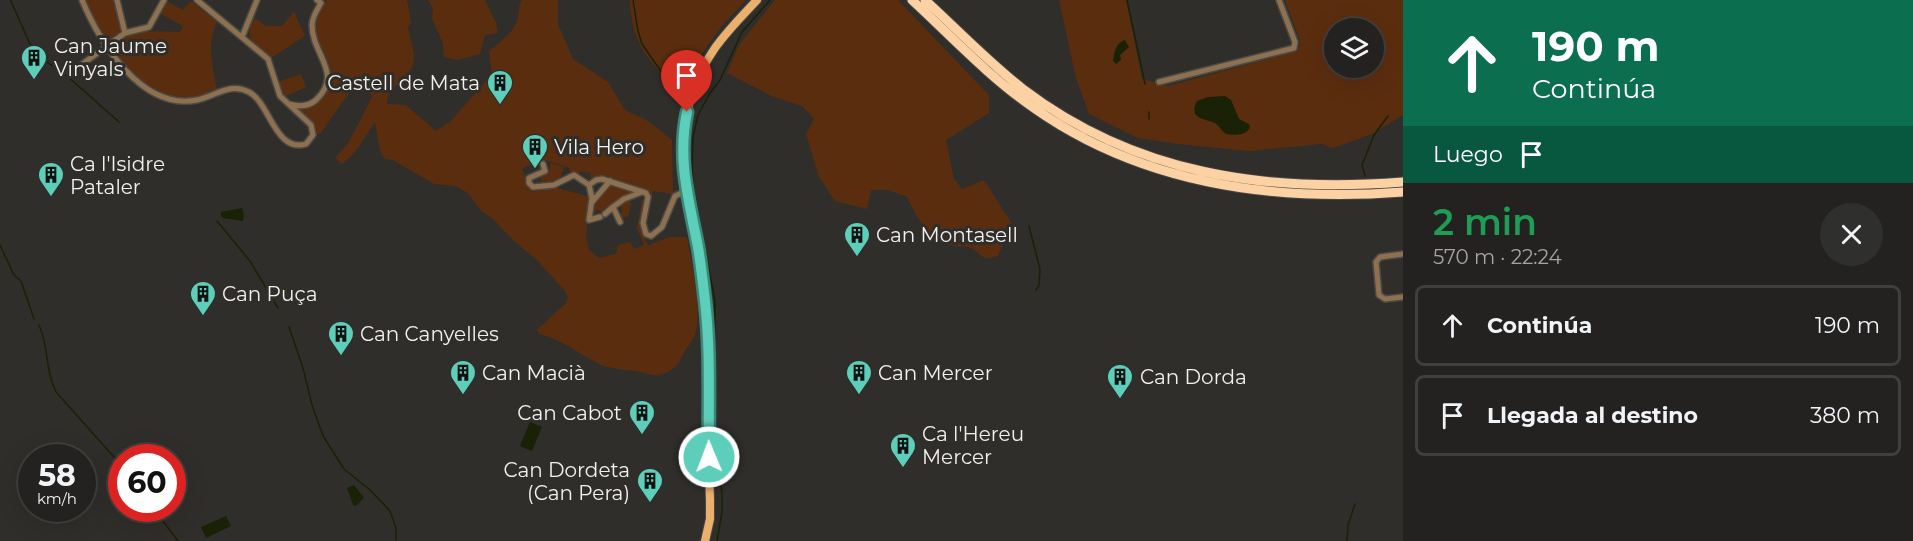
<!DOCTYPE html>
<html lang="es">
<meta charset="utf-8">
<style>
:root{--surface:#232220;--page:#2f2f2d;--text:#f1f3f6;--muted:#a3a4a5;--line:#403f3e}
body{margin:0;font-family:Montserrat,sans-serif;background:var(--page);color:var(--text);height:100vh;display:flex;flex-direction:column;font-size:22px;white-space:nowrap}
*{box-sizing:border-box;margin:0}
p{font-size:20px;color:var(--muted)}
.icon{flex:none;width:33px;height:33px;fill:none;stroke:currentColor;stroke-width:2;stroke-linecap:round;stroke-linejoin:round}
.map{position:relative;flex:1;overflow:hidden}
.panel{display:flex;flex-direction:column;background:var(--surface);width:510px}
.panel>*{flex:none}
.banner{background:#0b6e4f;color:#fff;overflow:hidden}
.buttons{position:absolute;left:1324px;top:18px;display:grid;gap:12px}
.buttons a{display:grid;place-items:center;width:60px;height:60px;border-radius:50%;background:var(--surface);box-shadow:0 6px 24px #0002,0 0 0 2px var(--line);font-size:30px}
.speed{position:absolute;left:18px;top:444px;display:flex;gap:12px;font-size:30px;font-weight:700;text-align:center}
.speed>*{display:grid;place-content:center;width:78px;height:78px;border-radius:50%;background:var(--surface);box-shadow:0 6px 24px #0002,0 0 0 2px var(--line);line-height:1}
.speed small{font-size:15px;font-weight:400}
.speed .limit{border:9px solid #d22;background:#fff;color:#111}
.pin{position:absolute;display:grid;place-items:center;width:51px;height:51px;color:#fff;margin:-62px -26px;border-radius:50% 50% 50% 0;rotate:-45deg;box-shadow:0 0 6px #0007}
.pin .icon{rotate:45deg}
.me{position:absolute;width:66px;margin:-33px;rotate:359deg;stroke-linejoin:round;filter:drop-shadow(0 0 4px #0008)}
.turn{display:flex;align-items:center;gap:21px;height:126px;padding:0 30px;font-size:27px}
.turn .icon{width:78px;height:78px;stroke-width:2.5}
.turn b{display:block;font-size:42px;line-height:51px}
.then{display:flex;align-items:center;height:57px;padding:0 30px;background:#0003;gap:12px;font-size:22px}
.round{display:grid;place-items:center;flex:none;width:63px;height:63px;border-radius:32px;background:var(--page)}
.summary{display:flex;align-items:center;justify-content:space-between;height:102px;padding:0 30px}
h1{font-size:36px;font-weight:600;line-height:45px;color:#1e9e55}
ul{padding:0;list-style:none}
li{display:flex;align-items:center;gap:18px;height:81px;margin:0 12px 9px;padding:0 18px;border:3px solid var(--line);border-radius:9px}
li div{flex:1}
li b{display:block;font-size:22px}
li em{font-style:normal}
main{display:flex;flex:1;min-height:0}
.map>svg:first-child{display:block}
.green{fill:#5b2d0f;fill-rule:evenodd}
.water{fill:#192204}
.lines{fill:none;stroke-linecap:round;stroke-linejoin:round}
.stream{stroke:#192204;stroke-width:1.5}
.street-casing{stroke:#4a4945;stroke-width:8}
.primary-casing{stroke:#4a4945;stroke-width:10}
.highway-casing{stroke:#4a4945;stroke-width:11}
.street{stroke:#8d7050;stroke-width:5}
.primary{stroke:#ecb06d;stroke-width:8}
.highway{stroke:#fcd1a3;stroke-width:9}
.route-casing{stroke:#3c8678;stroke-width:15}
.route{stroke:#5dceb9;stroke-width:10}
.labels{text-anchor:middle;stroke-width:6;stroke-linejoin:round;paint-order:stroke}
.poi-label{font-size:20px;fill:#f1f0ee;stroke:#2f2e2a;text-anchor:start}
</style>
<main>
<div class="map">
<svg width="1403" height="541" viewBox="0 0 1403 541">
<rect width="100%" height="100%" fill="#2f2e2a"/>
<path class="green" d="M 84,0 L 113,0 L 121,31 L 107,41 L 95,23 Z
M 327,0 L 407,0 L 411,23 L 408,27 C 409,35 414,50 414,56 C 414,81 387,84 387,104 L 406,105 C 416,115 427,121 435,131 L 450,122 L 492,74 L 489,51 C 499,43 511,35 516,23 C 520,15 517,8 522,0 L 558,0 L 558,24 L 573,59 L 608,82 L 625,110 L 648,121 L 672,140 L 673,192 L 673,194 L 653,191 L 645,223 L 651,192 L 603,177 L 590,178 L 591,173 L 580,171 L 579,174 L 575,173 L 567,176 L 568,173 L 570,173 L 570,168 L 541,159 L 522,169 L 532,192 L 554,187 L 590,197 L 586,236 L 589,250 L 599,258 L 616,254 L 618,245 L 630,242 L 634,249 L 644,245 L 637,228 L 642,199 L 644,200 C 642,217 639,229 648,245 L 670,237 L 687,237 C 691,262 704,314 694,337 C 692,342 687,347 684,352 C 679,365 673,372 658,375 C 650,376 644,372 636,371 C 625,370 615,369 604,366 C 580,356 565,340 539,334 L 537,330 L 566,303 L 568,297 L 565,291 L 537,260 L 512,239 L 492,218 L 481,211 L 468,193 L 455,186 L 434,184 L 393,160 L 385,159 L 380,151 L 375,122 C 364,137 358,153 342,164 L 335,158 L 349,142 L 372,97 C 368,86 357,89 349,93 L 320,134 L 316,134 L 313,123 L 300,110 C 310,107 315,103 322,94 C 343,66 313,54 315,25 C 315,16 323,8 327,0 Z
M 428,0 L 485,0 L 496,23 L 498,33 L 485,35 L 480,54 L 458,60 L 444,57 L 443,43 L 432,19 L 433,8 Z
M 630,0 L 746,0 L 721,27 L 700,56 L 684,101 C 655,62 632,53 630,0 Z
M 775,0 L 898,0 L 989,95 L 989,113 L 946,140 L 954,179 L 962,189 L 984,180 L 1012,224 L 1013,232 L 1004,241 L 998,256 C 981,261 985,257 973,249 C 967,245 957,248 950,245 C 927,236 917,218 907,197 L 888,190 L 871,190 L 867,209 L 835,201 L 819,177 L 806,134 L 814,119 L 802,106 L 772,96 L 727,73 L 739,45 Z
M 1059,0 L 1126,0 L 1142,79 L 1168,86 L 1298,51 L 1300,40 L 1285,0 L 1403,0 L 1403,115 L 1372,134 L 1333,148 L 1321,144 L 1249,151 L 1178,144 L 1138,138 L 1089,114 L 1076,78 ZM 1335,28 L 1374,28 L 1374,68 L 1335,68 Z
M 166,1 L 183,10 L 191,1 L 217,22 C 206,44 213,67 217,90 C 176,117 134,79 110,47 C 129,28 155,31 180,32 L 183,26 L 159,13 Z
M 294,12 L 305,36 L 271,58 C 256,42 243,43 253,17 L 266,26 L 282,26 Z
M 301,74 L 306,87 L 284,97 L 278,82 Z
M 550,163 L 564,167 L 559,182 L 546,183 L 545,180 L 542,182 L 539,175 L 550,170 Z
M 610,184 L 637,192 L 603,213 L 598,210 L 592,212 L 591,206 Z
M 638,194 L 638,196 L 630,200 L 631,204 L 628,217 L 621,218 L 618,215 L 622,212 L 621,206 L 617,209 L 617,207 L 623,201 Z
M 133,509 L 147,509 L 151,518 L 139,523 Z"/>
<path class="water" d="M 1125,40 L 1129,47 L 1120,55 L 1121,60 L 1116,64 L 1113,61 C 1114,53 1116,42 1125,40 Z
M 1225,96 L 1231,100 L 1239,119 L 1249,124 L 1250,128 C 1245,136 1235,135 1226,134 C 1222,131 1219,126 1215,123 C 1204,118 1188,119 1197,101 L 1208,97 Z
M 242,208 L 244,215 L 243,221 L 223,218 L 221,216 L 221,212 Z
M 530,422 L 542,427 L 532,451 L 520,446 Z
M 354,485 L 364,498 L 356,506 L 353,505 L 347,488 Z
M 226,516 L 231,526 L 206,538 L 201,527 Z"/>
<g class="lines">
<path class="stream" d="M 633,0 L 638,31 L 642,44 L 682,102
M 1127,0 L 1145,84
M 11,1 L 33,51 L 41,58 L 66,75 L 119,122
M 1149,112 L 1149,119
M 1365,176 L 1362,165 L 1374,135 L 1388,116
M 217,221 L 250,261 L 278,308
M 1029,226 L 1040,269 L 1039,285 L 1036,290
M 0,245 L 14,275 L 21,281 L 34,319
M 39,325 C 49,347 45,371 56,392 L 122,466
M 289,327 L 303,368 L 312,405 L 323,436 L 344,469 L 370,490 L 390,511 L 396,528 L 396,541
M 153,508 L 178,541
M 717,541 L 722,512 L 722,493 L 714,435 L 715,301 L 694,191 L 692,171 L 693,137 L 698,115 L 710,93 L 720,80 L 742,32 L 770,0
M 1347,541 L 1348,525 L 1355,504"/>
<defs>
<path id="street" d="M 82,0 C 100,43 142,111 197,100 C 216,96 230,82 249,92 C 270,103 275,153 306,144 L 313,135 L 311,125 L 280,96 L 268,59 L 197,0
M 117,0 L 125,33
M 242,37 L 257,0
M 70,73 L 125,33 L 149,27 L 164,0
M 1159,82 L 1294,48 L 1295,42 L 1279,0
M 289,104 C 299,107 308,107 316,100 C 344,73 312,55 312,25 C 312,17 317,10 321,3 L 317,0
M 543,164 L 545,171 L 529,178 L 529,183 L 533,187 L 554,185 L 574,175 L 589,185
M 589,185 L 596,180 L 602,179 L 646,193 L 648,197 L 643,223 L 646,234 L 651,236 L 662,227 L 675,196 L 686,191
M 589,185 L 592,198 L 589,220 L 600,217
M 592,202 L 610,181
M 605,214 L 613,207
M 620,222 L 613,207 L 624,199 L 642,192
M 1403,254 L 1380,257 L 1376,262 L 1379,295 L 1385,299 L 1403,297"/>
<path id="primary" d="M 705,541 L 710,519 L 710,500 C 709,471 708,442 708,413 C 708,377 709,340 705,304 C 697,211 655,135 715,48 C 727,31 742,16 757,0"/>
<path id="highway" d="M 912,0 C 952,37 989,77 1034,108 C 1142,184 1274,202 1403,192
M 925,0 C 958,30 988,62 1023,89 C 1135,174 1266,193 1403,182"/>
</defs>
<use href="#street" class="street-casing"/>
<use href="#primary" class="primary-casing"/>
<use href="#highway" class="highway-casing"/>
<use href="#street" class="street"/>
<use href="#primary" class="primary"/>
<use href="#highway" class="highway"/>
</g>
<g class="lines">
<defs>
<path id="route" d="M 687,112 C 677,160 689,200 698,247 C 701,265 703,283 705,301 C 711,353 708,405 709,457"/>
</defs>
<use href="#route" class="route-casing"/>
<use href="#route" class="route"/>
</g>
<defs>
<symbol id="building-pin" viewBox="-11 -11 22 30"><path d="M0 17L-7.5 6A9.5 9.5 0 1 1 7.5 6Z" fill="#5dceb9" stroke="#2f2e2a"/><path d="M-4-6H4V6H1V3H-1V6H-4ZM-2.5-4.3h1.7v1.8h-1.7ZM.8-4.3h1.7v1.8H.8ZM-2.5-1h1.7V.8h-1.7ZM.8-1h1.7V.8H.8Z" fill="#111"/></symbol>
</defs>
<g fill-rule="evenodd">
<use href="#building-pin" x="19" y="43" width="30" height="40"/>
<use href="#building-pin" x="485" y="68" width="30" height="40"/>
<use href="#building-pin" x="520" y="132" width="30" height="40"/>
<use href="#building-pin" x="36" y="160" width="30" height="40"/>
<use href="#building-pin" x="842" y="220" width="30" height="40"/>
<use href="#building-pin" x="188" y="279" width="30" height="40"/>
<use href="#building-pin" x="326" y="319" width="30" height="40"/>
<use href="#building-pin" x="448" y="358" width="30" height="40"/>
<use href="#building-pin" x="844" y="358" width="30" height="40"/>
<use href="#building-pin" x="1105" y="362" width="30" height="40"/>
<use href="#building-pin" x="627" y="398" width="30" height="40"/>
<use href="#building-pin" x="888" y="431" width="30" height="40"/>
<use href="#building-pin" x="635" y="466" width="30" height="40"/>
</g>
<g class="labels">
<g class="poi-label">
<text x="54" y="53">Can Jaume<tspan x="54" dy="23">Vinyals</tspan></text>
<text x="480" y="90" text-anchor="end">Castell de Mata</text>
<text x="554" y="154">Vila Hero</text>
<text x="70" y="171">Ca l'Isidre<tspan x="70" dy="23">Pataler</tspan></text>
<text x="876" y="242">Can Montasell</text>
<text x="222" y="301">Can Puça</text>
<text x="360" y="341">Can Canyelles</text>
<text x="482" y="380">Can Macià</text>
<text x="878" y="380">Can Mercer</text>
<text x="1140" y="384">Can Dorda</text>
<text x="622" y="420" text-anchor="end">Can Cabot</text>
<text x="922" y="441">Ca l'Hereu<tspan x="922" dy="23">Mercer</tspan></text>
<text x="630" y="477" text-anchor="end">Can Dordeta<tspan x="630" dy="23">(Can Pera)</tspan></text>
</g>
</g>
</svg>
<div class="buttons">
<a><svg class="icon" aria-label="layers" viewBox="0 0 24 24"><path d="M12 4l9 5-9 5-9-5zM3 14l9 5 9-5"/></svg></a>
</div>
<div class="speed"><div>58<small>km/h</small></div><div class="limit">60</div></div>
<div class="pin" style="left:687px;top:112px;background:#d93025"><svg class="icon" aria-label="arrive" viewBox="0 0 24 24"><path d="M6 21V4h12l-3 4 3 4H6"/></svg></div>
<svg class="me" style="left:709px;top:457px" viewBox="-20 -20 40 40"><circle r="17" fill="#5dceb9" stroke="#fff" stroke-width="3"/><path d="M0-11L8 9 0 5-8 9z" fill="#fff"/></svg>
</div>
<section class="panel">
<div class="banner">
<div class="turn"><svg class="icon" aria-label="ahead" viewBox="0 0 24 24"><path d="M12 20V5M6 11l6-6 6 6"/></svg><div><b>190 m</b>Continúa</div></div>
<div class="then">Luego<svg class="icon" aria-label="arrive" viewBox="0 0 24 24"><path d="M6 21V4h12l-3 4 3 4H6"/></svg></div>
</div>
<div class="summary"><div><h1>2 min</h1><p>570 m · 22:24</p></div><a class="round"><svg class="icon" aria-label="close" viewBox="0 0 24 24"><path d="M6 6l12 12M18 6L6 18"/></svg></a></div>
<ul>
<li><svg class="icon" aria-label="ahead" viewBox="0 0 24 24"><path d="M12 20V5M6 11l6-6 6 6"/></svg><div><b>Continúa</b></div><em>190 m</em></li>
<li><svg class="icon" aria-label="arrive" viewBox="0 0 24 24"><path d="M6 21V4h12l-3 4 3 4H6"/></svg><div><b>Llegada al destino</b></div><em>380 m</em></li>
</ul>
</section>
</main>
